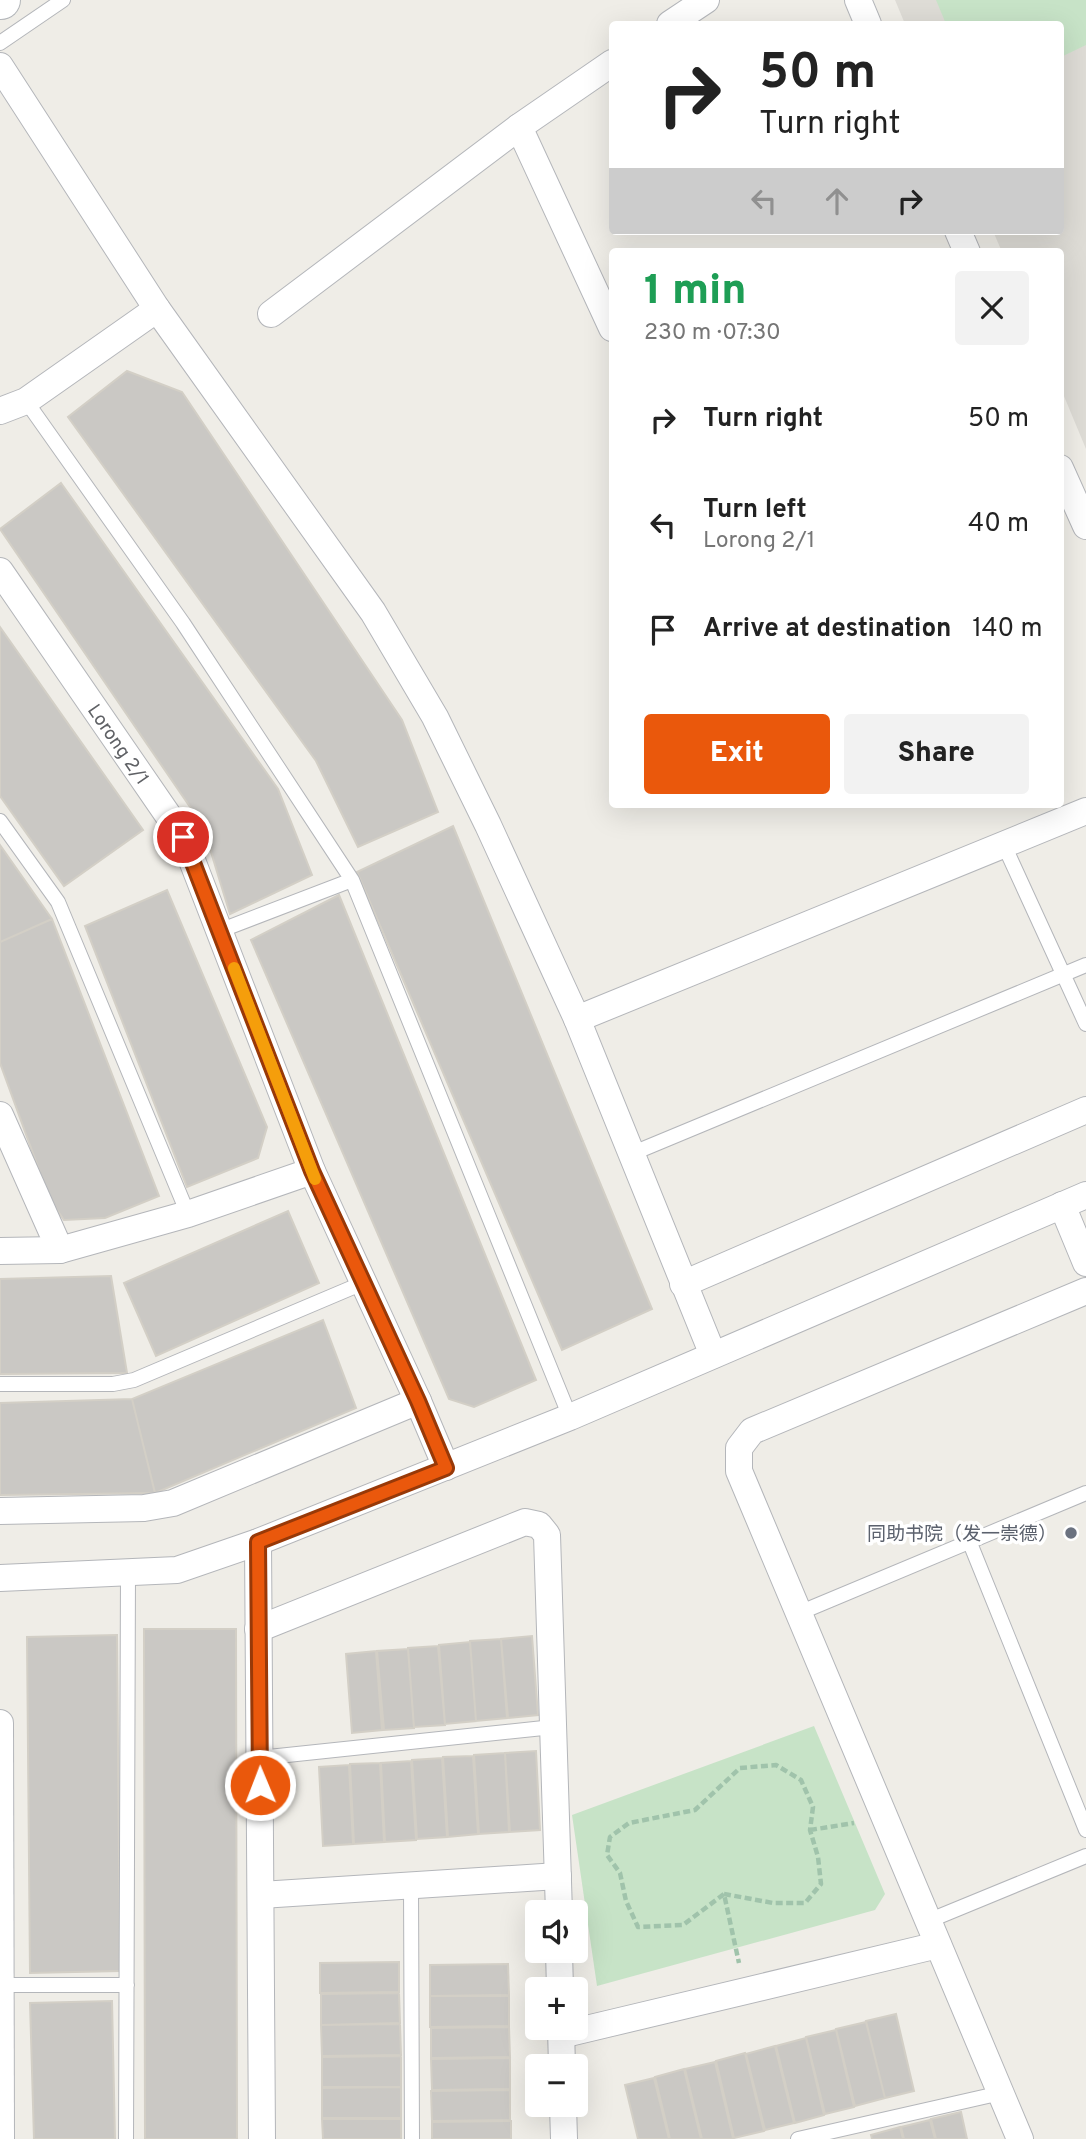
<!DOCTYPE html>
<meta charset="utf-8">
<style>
:root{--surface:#fff;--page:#f2f2f2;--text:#222;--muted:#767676;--accent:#ea580c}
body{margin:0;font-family:Overpass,"Noto Sans SC",sans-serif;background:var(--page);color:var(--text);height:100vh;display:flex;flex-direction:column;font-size:26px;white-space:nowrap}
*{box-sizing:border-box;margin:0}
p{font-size:23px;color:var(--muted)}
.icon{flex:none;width:38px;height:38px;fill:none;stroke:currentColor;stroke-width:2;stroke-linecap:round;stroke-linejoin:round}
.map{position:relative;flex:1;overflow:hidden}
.details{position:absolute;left:609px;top:248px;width:455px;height:560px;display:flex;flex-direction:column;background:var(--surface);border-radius:7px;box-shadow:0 7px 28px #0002}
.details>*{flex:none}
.guide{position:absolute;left:609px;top:21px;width:455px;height:214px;border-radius:7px;box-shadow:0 7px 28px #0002;background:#fff;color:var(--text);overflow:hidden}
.controls{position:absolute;left:525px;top:1900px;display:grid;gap:14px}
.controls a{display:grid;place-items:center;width:63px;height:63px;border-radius:7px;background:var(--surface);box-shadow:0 7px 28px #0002;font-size:35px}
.pin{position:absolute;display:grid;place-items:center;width:60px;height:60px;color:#fff;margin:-30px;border:4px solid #fff;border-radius:50%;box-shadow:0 2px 7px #0007}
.me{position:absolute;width:77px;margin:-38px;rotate:359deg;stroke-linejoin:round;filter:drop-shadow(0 0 5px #0008)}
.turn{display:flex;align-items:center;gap:24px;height:147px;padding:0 35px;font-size:32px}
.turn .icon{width:91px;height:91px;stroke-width:2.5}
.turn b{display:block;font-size:49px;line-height:60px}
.lanes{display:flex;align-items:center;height:66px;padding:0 35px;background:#0003;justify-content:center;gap:35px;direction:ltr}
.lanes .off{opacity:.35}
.round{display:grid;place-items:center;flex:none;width:74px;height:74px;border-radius:7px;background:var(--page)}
.head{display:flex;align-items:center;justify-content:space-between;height:119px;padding:0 35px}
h1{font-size:42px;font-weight:800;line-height:52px;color:#1e9e55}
.primary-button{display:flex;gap:14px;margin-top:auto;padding:14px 35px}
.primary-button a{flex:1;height:80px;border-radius:7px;background:var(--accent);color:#fff;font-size:28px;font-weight:800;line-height:80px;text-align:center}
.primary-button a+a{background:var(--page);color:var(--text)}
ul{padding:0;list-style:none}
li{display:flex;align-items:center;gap:21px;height:105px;padding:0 35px}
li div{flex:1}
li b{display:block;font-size:26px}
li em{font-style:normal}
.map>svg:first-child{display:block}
.education{fill:#dedcd6}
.green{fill:#c7e3c7}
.building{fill:#cac8c4;stroke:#d3cfc6;stroke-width:2}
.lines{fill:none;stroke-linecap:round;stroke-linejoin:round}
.lane-casing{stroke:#b4b6ba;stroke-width:16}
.street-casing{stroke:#b4b6ba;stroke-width:28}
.secondary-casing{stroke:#b3b6ba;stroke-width:40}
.path{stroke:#a0c3ab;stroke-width:4.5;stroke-dasharray:7 3.5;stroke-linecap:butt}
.lane{stroke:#fff;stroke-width:14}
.street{stroke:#fff;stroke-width:26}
.secondary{stroke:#fff;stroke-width:38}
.route-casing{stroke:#983908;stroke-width:18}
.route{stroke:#ea580c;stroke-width:12}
.slow{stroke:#f59e0b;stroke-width:12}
.worship-dot{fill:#6b7280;stroke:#fff;stroke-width:2.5}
.labels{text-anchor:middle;stroke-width:7;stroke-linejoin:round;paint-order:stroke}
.street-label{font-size:19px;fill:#5f6165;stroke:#fff}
.worship-label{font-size:19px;fill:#5b616d;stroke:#fff;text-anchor:end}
</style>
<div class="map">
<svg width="1086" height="2139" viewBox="0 0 1086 2139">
<rect width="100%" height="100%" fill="#efede7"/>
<path class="education" d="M 895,0 L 1086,0 L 1086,449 L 1061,389 L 1060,252 L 1002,252 L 993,231 L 1060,231 L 1060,24 L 905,24 Z"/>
<path class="green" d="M 936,0 L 1086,0 L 1086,45 L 1061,57 L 1060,24 L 946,24 Z
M 814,1726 L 885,1894 L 875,1910 L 597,1986 L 572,1815 Z"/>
<path class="building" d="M 127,371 L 182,392 L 402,720 L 438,812 L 358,847 L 316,761 L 68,417 Z
M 61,483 L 278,789 L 312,875 L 230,914 L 203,826 L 0,529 Z
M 0,627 L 143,830 L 64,886 L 0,796 Z
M 453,826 L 652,1309 L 562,1350 L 357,872 Z
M 0,845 L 52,919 L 0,942 Z
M 167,890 L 267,1127 L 258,1158 L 187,1187 L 85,926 Z
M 339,895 L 536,1380 L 474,1407 L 449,1399 L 251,940 Z
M 52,919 L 159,1196 L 105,1218 L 64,1220 L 50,1200 L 0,1063 L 0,942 Z
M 288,1211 L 319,1283 L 156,1356 L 124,1283 Z
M 111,1276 L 127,1373 L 0,1374 L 0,1279 Z
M 323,1320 L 356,1408 L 155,1493 L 132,1399 Z
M 132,1399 L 155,1493 L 0,1495 L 0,1403 Z
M 144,1629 L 236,1629 L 237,2139 L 145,2139 Z
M 117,1635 L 120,1971 L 30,1973 L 27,1637 Z
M 532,1636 L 538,1715 L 508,1718 L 501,1639 Z
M 501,1639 L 507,1718 L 476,1721 L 470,1641 Z
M 470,1642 L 476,1721 L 445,1724 L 439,1645 Z
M 438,1646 L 445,1725 L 414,1727 L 408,1648 Z
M 408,1649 L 414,1728 L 384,1730 L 377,1651 Z
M 376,1651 L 382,1730 L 352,1733 L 346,1654 Z
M 536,1751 L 540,1830 L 510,1832 L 505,1753 Z
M 505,1753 L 509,1832 L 479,1834 L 474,1755 Z
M 473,1756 L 478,1834 L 448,1837 L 443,1757 Z
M 442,1758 L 447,1837 L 417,1839 L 412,1760 Z
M 411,1761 L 416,1840 L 385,1842 L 381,1763 Z
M 380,1763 L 384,1842 L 354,1844 L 350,1764 Z
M 349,1765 L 353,1844 L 323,1846 L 319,1767 Z
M 399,1962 L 399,1992 L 320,1993 L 320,1963 Z
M 508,1964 L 509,1995 L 430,1996 L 430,1965 Z
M 399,1993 L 400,2023 L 321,2025 L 321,1994 Z
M 430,1996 L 509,1996 L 509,2026 L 430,2027 Z
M 112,2001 L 115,2139 L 34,2139 L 30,2003 Z
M 896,2014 L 914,2091 L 885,2098 L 866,2021 Z
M 866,2022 L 885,2098 L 855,2106 L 836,2029 Z
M 400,2024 L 401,2055 L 322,2056 L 321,2025 Z
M 509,2027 L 510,2057 L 431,2058 L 431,2028 Z
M 836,2030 L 854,2107 L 825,2114 L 806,2037 Z
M 806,2038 L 824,2115 L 795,2123 L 776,2046 Z
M 775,2046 L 794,2123 L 765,2130 L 746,2054 Z
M 745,2053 L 764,2131 L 734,2138 L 716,2061 Z
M 401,2056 L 401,2087 L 322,2087 L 322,2057 Z
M 510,2058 L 510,2089 L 432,2090 L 431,2059 Z
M 715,2062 L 733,2138 L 730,2139 L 702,2139 L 685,2069 Z
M 684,2069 L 701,2139 L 670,2139 L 655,2077 Z
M 654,2078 L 669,2139 L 638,2139 L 625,2085 Z
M 401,2087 L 401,2118 L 322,2118 L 322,2088 Z
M 510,2090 L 510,2120 L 432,2121 L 431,2091 Z
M 961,2112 L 967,2139 L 936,2139 L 931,2119 Z
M 322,2119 L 401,2119 L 401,2139 L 323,2139 Z
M 930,2120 L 935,2139 L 904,2139 L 901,2127 Z
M 511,2121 L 511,2139 L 432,2139 L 432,2122 Z
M 900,2127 L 903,2139 L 872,2139 L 871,2135 Z"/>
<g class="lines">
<defs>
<path id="lane" d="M 0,43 L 63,0
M 26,401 L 183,623 L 352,880 L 570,1417
M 0,821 L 58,902 L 188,1214
M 1004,845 L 1086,1024
M 219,931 L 352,880
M 631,1154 L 1086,965
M 0,1384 L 113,1384 L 134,1380 L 363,1283
M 970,1543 L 1086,1830
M 799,1613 L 1086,1493
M 259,1758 L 553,1727
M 411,1885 L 412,2139
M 928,1921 L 1086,1856
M 1,1985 L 127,1985
M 126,2139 L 128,1572
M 798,2139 L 1001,2093"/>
<g id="street">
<path d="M 858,0 L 868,24"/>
<path d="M 670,24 L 706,0"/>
<path d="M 0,66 L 157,309 L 373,612 L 435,717 L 488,825 L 577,1019 L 713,1355"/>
<path d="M 519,127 L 612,328"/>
<path d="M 958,231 L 967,252"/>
<path d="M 271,314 L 519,127 L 612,63"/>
<path d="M 0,411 L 26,401 L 157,309"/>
<path d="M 1060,468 L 1086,526"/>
<path id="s1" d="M 0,571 L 183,837 L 312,1171 L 418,1401 L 446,1467"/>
<path d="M 577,1019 L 1086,811"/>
<path d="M 0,1115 L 60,1250"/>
<path d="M 1062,1205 L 1086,1263"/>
<path d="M 0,1251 L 60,1250 L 188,1214 L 312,1171"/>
<path d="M 683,1284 L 1086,1110"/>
<path d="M 0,1511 L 144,1508 L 173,1503 L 418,1401"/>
<path d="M 258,1542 L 262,2139"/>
<path d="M 0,1578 L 177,1570 L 258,1542 L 570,1417 L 1086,1195"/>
<path d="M 258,1629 L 525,1522 L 539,1525 L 547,1535 L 559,1913"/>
<path d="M 0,1723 L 1,2139"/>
<path d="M 261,1895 L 558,1876"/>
<path d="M 559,1951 L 560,1990"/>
<path d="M 561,2028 L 562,2067"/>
<path d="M 561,2035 L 938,1945"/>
<path d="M 563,2105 L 564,2139"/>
<path d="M 1020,2139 L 739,1471 L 739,1448 L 752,1431 L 1086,1291"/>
</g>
<path id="secondary" d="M 0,0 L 1,0"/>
</defs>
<use href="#lane" class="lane-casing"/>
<use href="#street" class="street-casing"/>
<use href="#secondary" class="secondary-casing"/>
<path class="path" d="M 810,1830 L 854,1823
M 724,1894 L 773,1903 L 805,1903 L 821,1884 L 818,1857 L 810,1830 L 813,1807 L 801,1780 L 776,1765 L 740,1768 L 695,1810 L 629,1823 L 610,1837 L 607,1855 L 620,1873 L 626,1901 L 638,1927 L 683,1925 L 724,1894 L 739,1963"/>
<use href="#lane" class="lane"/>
<use href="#street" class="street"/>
<use href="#secondary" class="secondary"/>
</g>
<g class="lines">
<defs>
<path id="route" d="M 183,837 L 312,1171 L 418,1401 L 446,1468 L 258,1542 L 260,1785"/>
</defs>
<use href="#route" class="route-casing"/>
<use href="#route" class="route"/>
<path class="slow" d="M 234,968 L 315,1179"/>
</g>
<circle class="worship-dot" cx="1071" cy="1533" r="7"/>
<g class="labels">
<g class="street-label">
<text dy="7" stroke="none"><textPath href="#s1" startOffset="210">Lorong 2/1</textPath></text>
</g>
<g class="worship-label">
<text x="1057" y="1540">同助书院（发一崇德）</text>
</g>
</g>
</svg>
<div class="controls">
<a><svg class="icon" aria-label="sound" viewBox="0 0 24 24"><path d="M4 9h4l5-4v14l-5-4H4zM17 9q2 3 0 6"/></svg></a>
<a>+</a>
<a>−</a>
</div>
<div class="pin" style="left:183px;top:837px;background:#d93025"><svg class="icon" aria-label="arrive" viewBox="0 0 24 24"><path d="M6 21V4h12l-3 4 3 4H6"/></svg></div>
<svg class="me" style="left:260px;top:1785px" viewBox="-20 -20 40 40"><circle r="17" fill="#ea580c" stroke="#fff" stroke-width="3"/><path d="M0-11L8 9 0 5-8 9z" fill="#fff"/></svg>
<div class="guide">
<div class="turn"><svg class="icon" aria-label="right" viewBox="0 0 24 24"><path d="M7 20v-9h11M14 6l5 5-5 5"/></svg><div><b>50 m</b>Turn right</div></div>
<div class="lanes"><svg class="icon off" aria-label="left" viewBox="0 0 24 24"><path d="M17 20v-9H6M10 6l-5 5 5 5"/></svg><svg class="icon off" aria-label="ahead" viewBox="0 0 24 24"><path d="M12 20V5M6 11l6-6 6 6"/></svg><svg class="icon" aria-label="right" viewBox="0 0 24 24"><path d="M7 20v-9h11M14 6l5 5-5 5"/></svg></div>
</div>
<section class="details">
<div class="head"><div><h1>1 min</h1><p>230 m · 07:30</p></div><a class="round"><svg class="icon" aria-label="close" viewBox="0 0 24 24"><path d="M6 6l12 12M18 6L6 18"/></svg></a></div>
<ul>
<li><svg class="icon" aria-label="right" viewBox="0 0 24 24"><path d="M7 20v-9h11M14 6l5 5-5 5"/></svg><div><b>Turn right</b></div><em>50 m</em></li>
<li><svg class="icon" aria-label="left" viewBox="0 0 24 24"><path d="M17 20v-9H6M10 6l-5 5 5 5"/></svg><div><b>Turn left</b><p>Lorong 2/1</p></div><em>40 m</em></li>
<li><svg class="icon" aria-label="arrive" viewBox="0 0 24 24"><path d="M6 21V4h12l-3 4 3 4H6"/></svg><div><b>Arrive at destination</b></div><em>140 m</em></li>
</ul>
<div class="primary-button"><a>Exit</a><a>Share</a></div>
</section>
</div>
